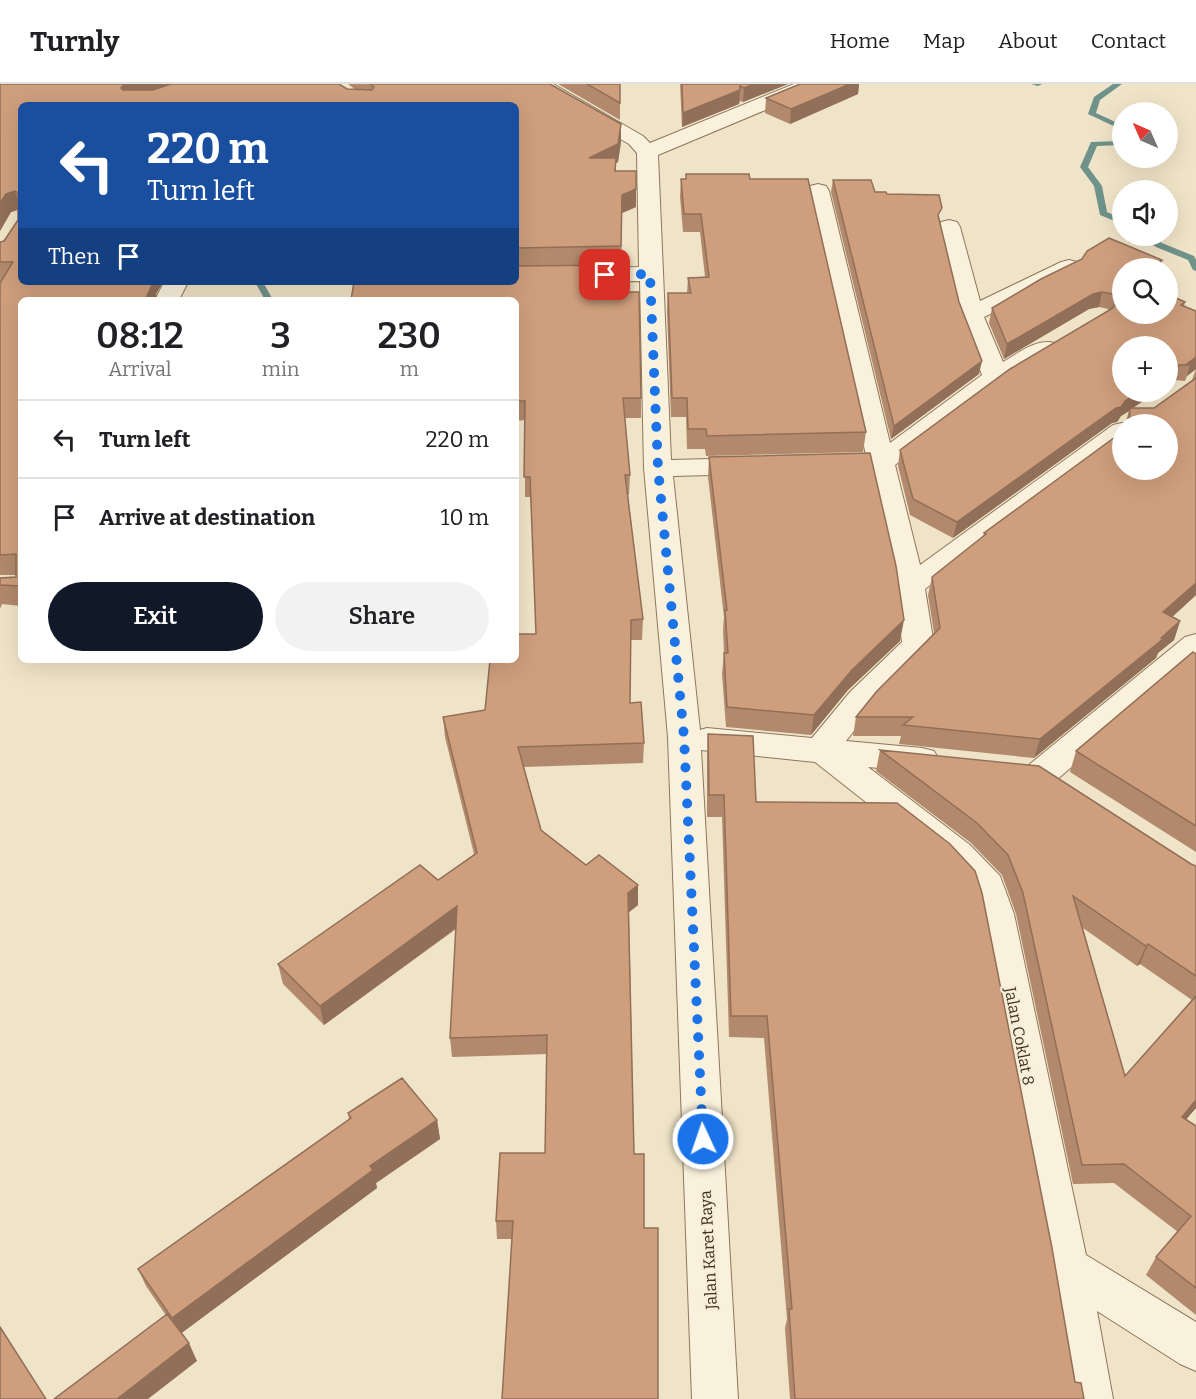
<!DOCTYPE html>
<meta charset="utf-8">
<style>
:root{--surface:#fff;--page:#f2f2f2;--text:#202124;--muted:#757577;--line:#e0e0e0;--accent:#111827}
body{margin:0;font-family:Bitter,serif;background:var(--page);color:var(--text);height:100vh;display:flex;flex-direction:column;font-size:22px;white-space:nowrap}
*{box-sizing:border-box;margin:0}
p{font-size:20px;color:var(--muted)}
.icon{flex:none;width:33px;height:33px;fill:none;stroke:currentColor;stroke-width:2;stroke-linecap:round;stroke-linejoin:round}
.map{position:relative;flex:1;overflow:hidden}
.sheet{position:absolute;left:18px;top:213px;width:501px;height:366px;display:flex;flex-direction:column;background:var(--surface);border-radius:9px;box-shadow:0 6px 24px #0002}
.sheet>*{flex:none}
.top-card{position:absolute;left:18px;top:18px;width:501px;height:183px;border-radius:9px;box-shadow:0 6px 24px #0002;background:#1a4fa0;color:#fff;overflow:hidden}
.needle{width:39px;rotate:315deg}
.controls{position:absolute;left:1112px;top:18px;display:grid;gap:12px}
.controls a{display:grid;place-items:center;width:66px;height:66px;border-radius:50%;background:var(--surface);box-shadow:0 6px 24px #0002;font-size:30px}
.pin{position:absolute;display:grid;place-items:center;width:51px;height:51px;color:#fff;margin:-26px;border-radius:12px;box-shadow:0 3px 9px #0006}
.me{position:absolute;width:66px;margin:-33px;rotate:357deg;stroke-linejoin:round;filter:drop-shadow(0 0 4px #0008)}
.turn{display:flex;align-items:center;gap:21px;height:126px;padding:0 30px;font-size:27px}
.turn .icon{width:78px;height:78px;stroke-width:2.5}
.turn b{display:block;font-size:42px;line-height:51px}
.then{display:flex;align-items:center;height:57px;padding:0 30px;background:#0003;gap:12px;font-size:22px}
.eta{display:flex;justify-content:space-evenly;align-items:center;height:102px;text-align:center}
.eta b{font-size:36px;font-weight:600;line-height:42px}
.cta{display:flex;gap:12px;margin-top:auto;padding:12px 30px}
.cta a{flex:1;height:69px;border-radius:36px;background:var(--accent);color:#fff;font-size:24px;font-weight:600;line-height:69px;text-align:center}
.cta a+a{background:var(--page);color:var(--text)}
ul{padding:0;list-style:none}
li{display:flex;align-items:center;gap:18px;height:78px;padding:0 30px;border-top:2px solid var(--line)}
li div{flex:1}
li b{display:block;font-size:22px}
li em{font-style:normal}
header{display:flex;align-items:center;gap:36px;box-sizing:border-box;height:84px;padding:0 30px;background:var(--surface);border-bottom:2px solid var(--line)}
header strong{font-size:28px}
nav{display:flex;gap:33px;margin-inline-start:auto;font-size:21px}
.map>svg:first-child{display:block}
.lines{fill:none;stroke-linecap:round;stroke-linejoin:round}
.stream{fill:#6f938a;fill-rule:evenodd}
.minor-casing{stroke:#8d765c;stroke-width:2}
.minor{fill:#faf1dc;fill-rule:evenodd}
.wall{fill:#b2896c;fill-rule:evenodd}
.shaded-wall{fill:#916f58}
.building{fill:#cf9f7d;stroke:#916f58;stroke-width:1.5}
.route{stroke:#1a73e8;stroke-width:10;stroke-dasharray:0 18}
.labels{text-anchor:middle;stroke-width:4.5;stroke-linejoin:round;paint-order:stroke}
.street-label{font-size:16px;fill:#3d2e20;stroke:#f7eed8}
</style>
<header>
<strong>Turnly</strong>
<nav><a>Home</a><a>Map</a><a>About</a><a>Contact</a></nav>
</header>
<div class="map">
<svg width="1196" height="1315" viewBox="0 0 1196 1315">
<rect width="100%" height="100%" fill="#f0e4c8"/>
<g class="lines">
<path class="stream" d="M 1031,0 L 1042,0 L 1038,2 Z
M 1113,0 L 1122,0 L 1100,16 L 1096,29 L 1122,41 L 1122,46 L 1088,30 L 1094,13 Z
M 1122,57 L 1122,61 L 1097,62 L 1088,83 L 1102,102 L 1107,128 L 1122,135 L 1122,140 L 1100,131 L 1094,102 L 1080,83 L 1091,58 Z
M 1140,152 L 1149,152 L 1162,159 L 1194,172 L 1196,176 L 1196,187 L 1193,186 L 1188,176 L 1156,163 Z
M 255,198 L 263,198 L 273,216 L 265,216 Z"/>
<defs>
<path id="minor" d="M 529,0 L 553,0 L 643,52 L 650,59 L 794,0 L 821,0 L 818,4 L 658,71 L 671,376 L 752,374 L 762,376 L 766,382 L 762,388 L 752,390 L 673,392 L 700,646 L 707,644 L 812,654 L 850,608 L 902,558 L 895,502 L 869,387 L 851,385 L 847,379 L 851,373 L 866,371 L 807,107 L 810,102 L 818,100 L 826,102 L 829,107 L 890,359 L 982,291 L 959,230 L 938,143 L 941,138 L 949,136 L 957,138 L 960,143 L 980,217 L 1061,178 L 1069,176 L 1077,178 L 1081,183 L 1077,188 L 984,233 L 1003,278 C 1019,269 1036,254 1055,259 L 1058,264 L 1055,269 L 1005,298 L 895,381 L 920,481 L 1113,341 L 1122,339 L 1128,340 L 1122,340 L 1122,360 L 925,505 L 934,561 L 929,568 L 872,624 L 846,657 L 922,664 L 934,667 L 939,676 L 934,685 L 922,688 L 868,683 L 970,761 L 1000,792 L 1014,830 L 1086,1171 L 1196,1238 L 1196,1287 L 1180,1280 L 1097,1227 L 1113,1315 L 1067,1315 L 1045,1183 L 978,830 L 971,808 L 946,781 L 815,678 L 701,666 L 738,1315 L 692,1315 L 668,653 L 644,384 L 640,197 L 516,199 L 512,198 L 516,198 L 516,185 L 639,183 L 637,69 L 629,60 L 532,4 Z
M 164,198 L 188,198 L 179,216 L 155,216 Z
M 1196,550 L 1196,577 L 1054,698 L 1042,701 L 1030,698 L 1025,689 L 1030,680 L 1185,553 Z"/>
</defs>
<use href="#minor" class="minor-casing"/>
<use href="#minor" class="minor"/>
</g>
<path class="wall" d="M 0,0 L 356,6 L 348,0 L 550,0 L 621,40 L 621,58 L 618,78 L 616,79 L 616,87 L 636,123 L 622,129 L 621,181 L 620,181 L 619,208 L 641,314 L 641,334 L 625,334 L 630,391 L 629,411 L 628,411 L 643,535 L 642,556 L 631,556 L 630,619 L 644,659 L 643,679 L 524,683 L 541,746 L 638,821 L 629,828 L 634,1070 L 512,1155 L 497,1155 L 496,1137 L 545,1069 L 547,970 L 452,973 L 450,954 L 456,845 L 324,941 L 283,900 L 278,880 L 438,796 L 474,770 L 445,653 L 443,633 L 485,626 L 536,550 L 531,413 L 525,413 L 525,336 L 516,337 L 516,21 L 21,21 L 156,210 L 157,216 L 21,216 L 21,522 L 2,520 L 0,525 L 0,494 L 16,493 L 16,491 L 0,491 L 0,199 L 1,197 L 0,197 L 0,158 L 4,157 L 18,136 L 18,126 L 11,128 L 0,147 Z
M 558,0 L 620,0 L 620,36 Z
M 680,0 L 788,0 L 743,18 L 740,17 L 739,20 L 682,43 Z
M 800,0 L 859,0 L 858,10 L 790,40 L 765,29 L 766,14 Z
M 681,95 L 750,95 L 866,348 L 863,368 L 706,372 L 705,365 L 687,365 L 686,333 L 671,333 L 667,227 L 668,209 L 687,209 L 688,194 L 705,193 L 700,148 L 683,148 L 680,113 Z
M 833,96 L 875,108 L 887,110 L 939,137 L 959,218 L 979,290 L 891,355 L 831,108 Z
M 1109,154 L 1162,176 L 1160,184 L 1122,184 L 1122,230 L 1167,230 L 1167,210 L 1185,218 L 1184,222 L 1196,227 L 1196,285 L 1187,292 L 1185,297 L 1175,296 L 1167,300 L 1167,262 L 1122,262 L 1122,308 L 1157,308 L 1133,324 L 1154,324 L 1192,296 L 1196,285 L 1196,511 L 1172,533 L 1180,537 L 1174,556 L 1158,569 L 1156,574 L 1034,674 L 899,660 L 901,652 L 853,652 L 856,633 L 877,607 L 934,549 L 928,511 L 932,493 L 983,453 L 984,449 L 1122,348 L 1122,386 L 1167,386 L 1167,340 L 1125,340 L 1129,327 L 1121,332 L 1117,338 L 1112,339 L 953,454 L 910,431 L 898,382 L 900,366 L 1010,285 L 1109,226 L 1108,225 L 1099,223 L 1089,225 L 1004,275 L 989,239 L 992,224 L 1041,195 L 1082,175 L 1087,167 Z
M 709,373 L 900,557 L 848,606 L 811,651 L 726,643 L 722,590 L 724,569 L 723,546 L 724,533 L 708,393 Z
M 1196,570 L 1196,768 L 1070,688 L 1076,667 Z
M 708,650 L 756,718 L 1084,1315 L 790,1315 L 785,1244 L 787,1235 L 764,954 L 729,953 L 722,733 L 707,733 L 707,672 Z
M 880,666 L 1196,782 L 1196,1024 L 1186,1035 L 1196,1042 L 1196,1231 L 1146,1191 L 1156,1173 L 1178,1148 L 1114,1099 L 1073,1100 L 1016,830 L 1002,791 L 971,759 L 876,687 ZM 1083,844 L 1137,882 L 1140,880 L 1192,916 L 1125,992 Z
M 348,1029 L 437,1036 L 440,1055 L 376,1099 L 377,1104 L 181,1249 L 197,1277 L 146,1202 L 138,1185 L 349,1035 Z"/>
<path class="shaded-wall" d="M 124,0 L 174,0 L 129,15 L 121,4 Z
M 754,0 L 788,0 L 743,18 L 744,4 Z
M 850,0 L 859,0 L 858,10 L 790,40 L 791,25 Z
M 740,6 L 739,20 L 682,43 L 683,29 Z
M 621,40 L 621,58 L 618,78 L 616,79 L 616,92 L 589,74 Z
M 636,105 L 636,123 L 622,129 L 621,181 L 622,111 Z
M 15,107 L 20,125 L 11,128 L 0,147 L 0,119 L 6,110 Z
M 1162,176 L 1160,184 L 1148,184 Z
M 149,198 L 163,198 L 156,210 L 157,216 L 145,216 Z
M 1102,208 L 1099,223 L 1089,225 L 1004,275 L 1007,260 L 1093,210 Z
M 1196,273 L 1196,285 L 1187,292 L 1190,281 L 1187,280 Z
M 982,277 L 979,290 L 891,355 L 894,342 Z
M 1179,281 L 1175,296 L 1167,300 L 1170,285 Z
M 1139,308 L 1157,308 L 1129,326 L 1130,324 L 1129,327 L 1121,332 L 1117,338 L 1112,339 L 953,454 L 957,438 Z
M 1196,499 L 1196,511 L 1157,547 L 1163,528 Z
M 904,536 L 900,557 L 848,606 L 811,651 L 814,631 L 852,586 Z
M 1180,537 L 1174,556 L 1158,569 L 1156,574 L 1034,674 L 1040,655 Z
M 638,801 L 638,821 L 628,829 L 628,809 Z
M 457,822 L 459,842 L 324,941 L 320,922 Z
M 1148,860 L 1140,880 L 1137,882 L 1146,862 Z
M 1196,1016 L 1196,1024 L 1172,1052 L 1182,1033 Z
M 437,1036 L 440,1055 L 376,1099 L 377,1104 L 179,1251 L 172,1234 L 370,1082 Z
M 189,1259 L 197,1277 L 148,1315 L 117,1315 Z"/>
<path class="building" d="M 0,0 L 124,0 L 121,4 L 123,6 L 153,6 L 171,0 L 339,0 L 347,5 L 372,6 L 374,3 L 370,0 L 550,0 L 621,40 L 618,60 L 589,74 L 616,74 L 615,87 L 636,87 L 636,105 L 622,111 L 621,162 L 516,164 L 516,21 L 21,21 L 21,198 L 149,198 L 153,199 L 145,216 L 21,216 L 21,502 L 0,501 L 0,494 L 16,493 L 16,470 L 0,471 L 0,199 L 13,178 L 0,178 L 0,158 L 4,157 L 18,136 L 18,109 L 15,107 L 6,110 L 0,119 Z
M 587,0 L 620,0 L 620,19 Z
M 682,0 L 754,0 L 744,4 L 740,2 L 740,6 L 683,29 Z
M 800,0 L 850,0 L 791,25 L 766,14 Z
M 686,90 L 749,90 L 750,95 L 808,95 L 866,348 L 707,352 L 706,345 L 688,345 L 687,314 L 672,314 L 668,209 L 691,209 L 688,194 L 709,193 L 701,130 L 684,130 L 681,95 L 686,95 Z
M 833,96 L 871,96 L 875,108 L 886,108 L 887,110 L 939,111 L 942,124 L 938,131 L 959,218 L 982,277 L 894,342 Z
M 1109,154 L 1162,176 L 1148,184 L 1122,184 L 1122,230 L 1167,230 L 1167,210 L 1185,218 L 1181,221 L 1196,227 L 1196,273 L 1187,280 L 1190,281 L 1179,281 L 1170,285 L 1169,291 L 1167,291 L 1167,262 L 1122,262 L 1122,308 L 1139,308 L 1125,317 L 1121,323 L 1116,324 L 957,438 L 913,415 L 900,366 L 1010,285 L 1113,224 L 1117,216 L 1112,210 L 1102,208 L 1093,210 L 1007,260 L 992,224 L 1041,195 L 1082,175 L 1087,167 Z
M 620,181 L 618,208 L 639,208 L 641,314 L 623,314 L 630,391 L 625,391 L 643,535 L 631,536 L 630,619 L 641,618 L 644,659 L 518,663 L 541,746 L 586,781 L 599,771 L 638,801 L 628,809 L 634,1070 L 644,1070 L 644,1144 L 658,1144 L 658,1315 L 502,1315 L 513,1137 L 496,1137 L 500,1069 L 545,1069 L 547,951 L 450,954 L 457,822 L 320,922 L 278,880 L 420,781 L 438,796 L 477,769 L 443,633 L 485,626 L 490,576 L 516,576 L 516,550 L 536,550 L 530,393 L 524,393 L 525,317 L 516,317 L 516,216 L 351,216 L 354,198 L 516,198 L 516,182 Z
M 1196,294 L 1196,499 L 1163,528 L 1180,537 L 1161,554 L 1163,555 L 1040,655 L 903,641 L 913,633 L 856,633 L 877,607 L 940,544 L 932,493 L 986,450 L 984,449 L 1122,348 L 1122,386 L 1167,386 L 1167,340 L 1129,340 L 1130,324 L 1154,324 Z
M 870,369 L 896,482 L 904,536 L 852,586 L 814,631 L 727,623 L 724,569 L 728,569 L 725,526 L 727,526 L 709,373 Z
M 1193,568 L 1196,570 L 1196,742 L 1076,667 Z
M 708,650 L 753,652 L 756,718 L 897,719 L 950,760 L 975,787 L 982,809 L 1052,1164 L 1075,1298 L 1081,1299 L 1084,1315 L 795,1315 L 789,1225 L 792,1225 L 767,932 L 731,932 L 724,711 L 709,711 Z
M 880,666 L 1039,682 L 1191,780 L 1196,782 L 1196,892 L 1148,860 L 1146,862 L 1073,812 L 1125,992 L 1196,912 L 1196,1016 L 1182,1033 L 1196,1042 L 1196,1204 L 1156,1173 L 1191,1132 L 1124,1080 L 1082,1081 L 1023,809 L 1008,771 L 977,739 Z
M 402,994 L 437,1036 L 370,1082 L 373,1086 L 172,1234 L 138,1185 L 351,1034 L 348,1029 Z
M 167,1230 L 189,1259 L 117,1315 L 54,1315 Z
M 0,1243 L 46,1315 L 0,1315 Z"/>
<g class="lines">
<path class="route" d="M 605,191 L 650,190 L 658,384 L 684,653 L 703,1055"/>
</g>
<g class="labels">
<g class="street-label">
<text transform="translate(1020 952) rotate(79)" y="6">Jalan Coklat 8</text>
<text transform="translate(708 1166) rotate(-93)" y="6">Jalan Karet Raya</text>
</g>
</g>
</svg>
<div class="controls">
<a><svg class="needle" viewBox="-14 -14 28 28"><path d="M0-13l5 13h-10z" fill="#e53935"/><path d="M0 13l5-13h-10z" fill="#757577"/></svg></a>
<a><svg class="icon" aria-label="sound" viewBox="0 0 24 24"><path d="M4 9h4l5-4v14l-5-4H4zM17 9q2 3 0 6"/></svg></a>
<a><svg class="icon" aria-label="search" viewBox="0 0 24 24"><circle cx="10" cy="10" r="6"/><path d="M15 15l6 6"/></svg></a>
<a>+</a>
<a>−</a>
</div>
<div class="pin" style="left:605px;top:191px;background:#d93025"><svg class="icon" aria-label="arrive" viewBox="0 0 24 24"><path d="M6 21V4h12l-3 4 3 4H6"/></svg></div>
<svg class="me" style="left:703px;top:1055px" viewBox="-20 -20 40 40"><circle r="17" fill="#1a73e8" stroke="#fff" stroke-width="3"/><path d="M0-11L8 9 0 5-8 9z" fill="#fff"/></svg>
<div class="top-card">
<div class="turn"><svg class="icon" aria-label="left" viewBox="0 0 24 24"><path d="M17 20v-9H6M10 6l-5 5 5 5"/></svg><div><b>220 m</b>Turn left</div></div>
<div class="then">Then<svg class="icon" aria-label="arrive" viewBox="0 0 24 24"><path d="M6 21V4h12l-3 4 3 4H6"/></svg></div>
</div>
<section class="sheet">
<div class="eta">
<div><b>08:12</b><p>Arrival</p></div>
<div><b>3</b><p>min</p></div>
<div><b>230</b><p>m</p></div>
</div>
<ul>
<li><svg class="icon" aria-label="left" viewBox="0 0 24 24"><path d="M17 20v-9H6M10 6l-5 5 5 5"/></svg><div><b>Turn left</b></div><em>220 m</em></li>
<li><svg class="icon" aria-label="arrive" viewBox="0 0 24 24"><path d="M6 21V4h12l-3 4 3 4H6"/></svg><div><b>Arrive at destination</b></div><em>10 m</em></li>
</ul>
<div class="cta"><a>Exit</a><a>Share</a></div>
</section>
</div>
